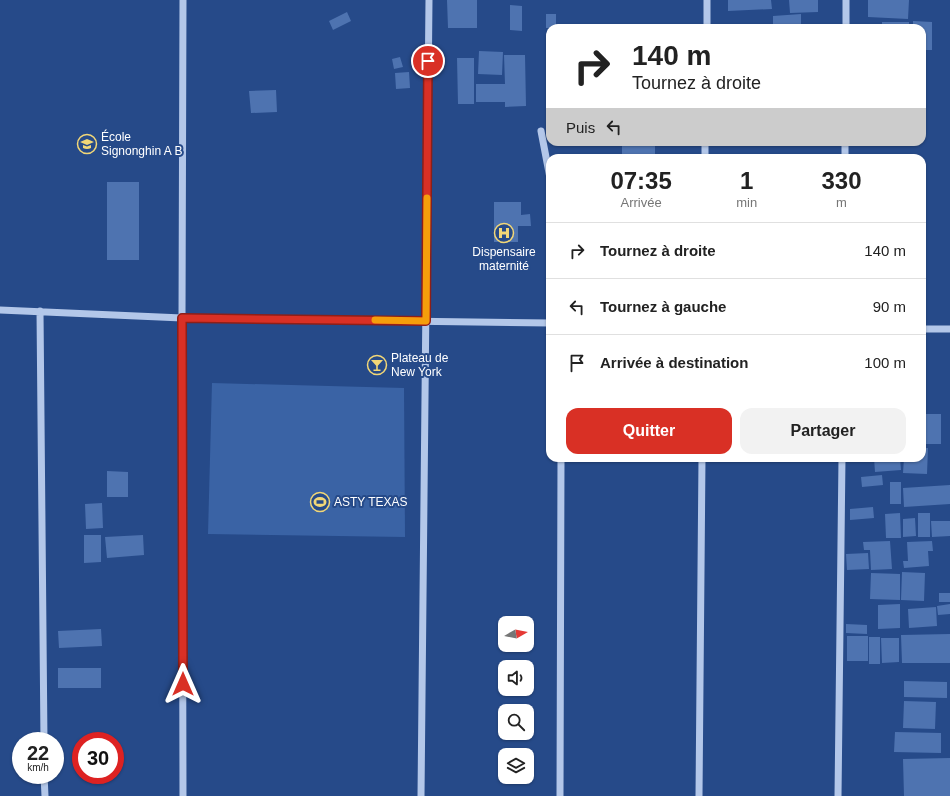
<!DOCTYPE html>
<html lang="fr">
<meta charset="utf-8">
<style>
:root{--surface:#fff;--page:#f2f2f2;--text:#222;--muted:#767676;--line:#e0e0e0;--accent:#d93025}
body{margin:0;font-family:Helvetica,sans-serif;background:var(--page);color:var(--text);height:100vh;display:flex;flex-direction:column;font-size:15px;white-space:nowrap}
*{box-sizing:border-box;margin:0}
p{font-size:13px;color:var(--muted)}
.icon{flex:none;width:22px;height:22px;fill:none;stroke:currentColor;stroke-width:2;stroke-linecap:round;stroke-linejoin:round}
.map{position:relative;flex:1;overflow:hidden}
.panel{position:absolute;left:546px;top:154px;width:380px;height:308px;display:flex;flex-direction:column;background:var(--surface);border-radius:12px;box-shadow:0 1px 3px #0004}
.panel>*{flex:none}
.hud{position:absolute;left:546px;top:24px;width:380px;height:122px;border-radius:12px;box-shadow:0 1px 3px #0004;background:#fff;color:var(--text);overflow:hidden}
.needle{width:26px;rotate:81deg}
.controls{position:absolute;left:498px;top:616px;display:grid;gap:8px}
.controls a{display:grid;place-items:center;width:36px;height:36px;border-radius:8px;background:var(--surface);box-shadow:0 1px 3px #0004;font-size:20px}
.speed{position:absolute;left:12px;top:732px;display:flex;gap:8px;font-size:20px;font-weight:700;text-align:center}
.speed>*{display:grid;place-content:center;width:52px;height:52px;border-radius:50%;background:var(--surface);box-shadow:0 1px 3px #0004;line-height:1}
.speed small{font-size:10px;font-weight:400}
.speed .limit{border:6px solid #d22;background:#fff;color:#111}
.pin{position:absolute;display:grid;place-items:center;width:34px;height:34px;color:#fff;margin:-17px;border:2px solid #fff;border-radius:50%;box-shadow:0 1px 4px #0007}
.me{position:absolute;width:44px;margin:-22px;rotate:0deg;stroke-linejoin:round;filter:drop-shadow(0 0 3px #0008)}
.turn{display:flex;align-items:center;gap:14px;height:84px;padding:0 20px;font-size:18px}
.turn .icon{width:52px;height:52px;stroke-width:2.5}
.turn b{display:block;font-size:28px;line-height:34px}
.then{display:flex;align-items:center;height:38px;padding:0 20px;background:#0003;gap:8px;font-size:15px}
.eta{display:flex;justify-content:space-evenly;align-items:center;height:68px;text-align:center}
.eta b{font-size:24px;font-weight:800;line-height:28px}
.cta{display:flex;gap:8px;margin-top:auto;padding:8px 20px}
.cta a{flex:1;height:46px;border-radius:12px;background:var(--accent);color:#fff;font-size:16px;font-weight:800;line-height:46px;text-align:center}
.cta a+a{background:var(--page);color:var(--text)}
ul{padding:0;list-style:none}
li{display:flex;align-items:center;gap:12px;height:56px;padding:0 20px;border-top:1px solid var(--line)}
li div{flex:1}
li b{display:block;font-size:15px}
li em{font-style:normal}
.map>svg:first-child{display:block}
.green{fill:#3a63a5}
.building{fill:#4e73b0}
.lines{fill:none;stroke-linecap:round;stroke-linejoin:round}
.minor{stroke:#b3c7e9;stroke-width:7}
.route-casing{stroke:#8d1f18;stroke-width:10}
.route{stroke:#d93025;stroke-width:7}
.slow{stroke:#f59e0b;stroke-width:7}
.labels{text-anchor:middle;stroke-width:4;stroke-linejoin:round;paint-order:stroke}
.poi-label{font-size:12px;fill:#fff;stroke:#264a89;text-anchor:start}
</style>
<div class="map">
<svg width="950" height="796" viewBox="0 0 950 796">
<rect width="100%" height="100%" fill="#264a89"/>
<path class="green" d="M 212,383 L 404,388 L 405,537 L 208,534 Z"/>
<path class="building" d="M 447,0 L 477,0 L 477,28 L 448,28 Z
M 728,0 L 771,0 L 772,9 L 728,11 Z
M 789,0 L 818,0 L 818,12 L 790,13 Z
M 868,0 L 909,0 L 908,19 L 868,17 Z
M 510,5 L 522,6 L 522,31 L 510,30 Z
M 347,12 L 351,21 L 333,30 L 329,21 Z
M 546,14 L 556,14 L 556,28 L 546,28 Z
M 801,14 L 801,28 L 773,28 L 773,16 Z
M 913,21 L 932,22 L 932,50 L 922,50 L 922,28 L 913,28 Z
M 882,22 L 909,22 L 909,28 L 882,28 Z
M 479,51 L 503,52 L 502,75 L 478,74 Z
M 504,55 L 525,55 L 526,106 L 505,107 L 505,102 L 476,102 L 476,84 L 505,84 Z
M 400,57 L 403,67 L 394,69 L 392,59 Z
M 457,58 L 474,58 L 474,104 L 458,104 Z
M 409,72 L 410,88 L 396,89 L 395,73 Z
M 276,90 L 277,112 L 251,113 L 249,91 Z
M 622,142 L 655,142 L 655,158 L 622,158 Z
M 107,182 L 139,182 L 139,260 L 107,260 Z
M 494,202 L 521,202 L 521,215 L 530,214 L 531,226 L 518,226 L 518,242 L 494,242 Z
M 922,414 L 941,414 L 941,444 L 922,444 Z
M 922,448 L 928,448 L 927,474 L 903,473 L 904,458 L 922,458 Z
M 874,458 L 900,458 L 901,470 L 875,472 Z
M 107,471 L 128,472 L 128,497 L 107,497 Z
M 882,475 L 883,485 L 862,487 L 861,477 Z
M 890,482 L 901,482 L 901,504 L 890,504 Z
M 950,485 L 950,504 L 904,507 L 903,488 Z
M 102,503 L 103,528 L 86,529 L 85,504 Z
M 873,507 L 874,518 L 850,520 L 850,509 Z
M 900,513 L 901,538 L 886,538 L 885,514 Z
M 918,513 L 930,513 L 930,537 L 918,537 Z
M 915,518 L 916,536 L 903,537 L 903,519 Z
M 931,521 L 950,521 L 950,536 L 932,537 Z
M 84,535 L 101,535 L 101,562 L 84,563 Z
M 143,535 L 144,555 L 107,558 L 105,537 Z
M 890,541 L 892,569 L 871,570 L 870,550 L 864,550 L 863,542 Z
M 932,541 L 933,551 L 928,551 L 929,566 L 904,568 L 903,561 L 908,561 L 907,542 Z
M 868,553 L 869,569 L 847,570 L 846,554 Z
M 902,572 L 925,573 L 924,601 L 901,600 Z
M 871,573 L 900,574 L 900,600 L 870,599 Z
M 939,593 L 950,593 L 950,602 L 939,602 Z
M 900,604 L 900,628 L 878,629 L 878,605 Z
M 950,604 L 950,614 L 938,615 L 937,606 Z
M 936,607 L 937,626 L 909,628 L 908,609 Z
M 846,624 L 867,625 L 867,634 L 846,633 Z
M 101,629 L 102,646 L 59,648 L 58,631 Z
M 950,634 L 950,663 L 902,663 L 901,635 Z
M 847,636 L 868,636 L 868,661 L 847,661 Z
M 869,637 L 880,637 L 880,664 L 869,664 Z
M 881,638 L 899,638 L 899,662 L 882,663 Z
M 58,668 L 101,668 L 101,688 L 58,688 Z
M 904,681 L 947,682 L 947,698 L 904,697 Z
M 904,701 L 936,702 L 935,729 L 903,728 Z
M 895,732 L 941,733 L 941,753 L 894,752 Z
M 950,758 L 950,796 L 904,796 L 903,759 Z"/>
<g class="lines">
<path class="minor" d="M 707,28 L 707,0
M 846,28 L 846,0
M 541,131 L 550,178
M 705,158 L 705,142
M 845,158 L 845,142
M 0,310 L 182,318 L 550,323
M 40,311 L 44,741
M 922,329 L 950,329
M 44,775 L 45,796
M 183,796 L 182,318 L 183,0
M 421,796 L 429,0
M 560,796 L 561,458
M 699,796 L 702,458
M 838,796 L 842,458"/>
</g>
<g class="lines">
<defs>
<path id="route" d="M 183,684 L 182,318 L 426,321 L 428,61"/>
</defs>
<use href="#route" class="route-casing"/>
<use href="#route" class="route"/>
<path class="slow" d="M 375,320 L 426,321 L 427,198"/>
</g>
<defs>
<symbol id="school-ring" viewBox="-11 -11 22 22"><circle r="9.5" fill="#264a89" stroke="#f2d777" stroke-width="1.5"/><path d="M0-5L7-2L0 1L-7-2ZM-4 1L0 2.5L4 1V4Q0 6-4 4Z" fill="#f2d777"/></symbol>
<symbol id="hospital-ring" viewBox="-11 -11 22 22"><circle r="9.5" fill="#264a89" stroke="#f2d777" stroke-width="1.5"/><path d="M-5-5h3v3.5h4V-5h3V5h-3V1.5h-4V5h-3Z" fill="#f2d777"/></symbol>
<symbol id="bar-ring" viewBox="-11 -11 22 22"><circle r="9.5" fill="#264a89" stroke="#f2d777" stroke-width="1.5"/><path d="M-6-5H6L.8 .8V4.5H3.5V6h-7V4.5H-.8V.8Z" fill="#f2d777"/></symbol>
<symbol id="stadium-ring" viewBox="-11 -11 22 22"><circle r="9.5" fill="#264a89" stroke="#f2d777" stroke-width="1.5"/><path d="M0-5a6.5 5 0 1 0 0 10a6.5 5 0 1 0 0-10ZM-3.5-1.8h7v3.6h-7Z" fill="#f2d777"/></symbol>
</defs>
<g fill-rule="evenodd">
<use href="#school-ring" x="76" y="133" width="22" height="22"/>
<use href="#hospital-ring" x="493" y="222" width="22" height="22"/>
<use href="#bar-ring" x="366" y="354" width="22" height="22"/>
<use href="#stadium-ring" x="309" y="491" width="22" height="22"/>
</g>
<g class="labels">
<g class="poi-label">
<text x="101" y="141">École<tspan x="101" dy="14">Signonghin A B</tspan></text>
<text x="504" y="256" text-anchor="middle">Dispensaire<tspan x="504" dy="14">maternité</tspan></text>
<text x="391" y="362">Plateau de<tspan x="391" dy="14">New York</tspan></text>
<text x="334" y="506">ASTY TEXAS</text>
</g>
</g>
</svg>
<div class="controls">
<a><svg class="needle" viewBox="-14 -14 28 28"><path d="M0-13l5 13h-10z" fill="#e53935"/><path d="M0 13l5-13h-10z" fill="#767676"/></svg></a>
<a><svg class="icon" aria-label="sound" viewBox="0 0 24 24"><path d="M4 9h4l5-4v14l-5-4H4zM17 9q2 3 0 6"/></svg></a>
<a><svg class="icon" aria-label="search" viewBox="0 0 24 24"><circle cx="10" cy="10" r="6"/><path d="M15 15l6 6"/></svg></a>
<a><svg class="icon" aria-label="layers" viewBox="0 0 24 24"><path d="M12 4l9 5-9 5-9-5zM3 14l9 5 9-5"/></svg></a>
</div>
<div class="speed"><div>22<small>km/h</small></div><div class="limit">30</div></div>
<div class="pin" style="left:428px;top:61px;background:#d93025"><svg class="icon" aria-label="arrive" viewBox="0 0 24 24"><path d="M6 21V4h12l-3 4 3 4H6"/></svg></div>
<svg class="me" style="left:183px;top:684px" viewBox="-20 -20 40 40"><path d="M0-17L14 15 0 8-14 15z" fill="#d93025" stroke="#fff" stroke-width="4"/></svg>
<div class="hud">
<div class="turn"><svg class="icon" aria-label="right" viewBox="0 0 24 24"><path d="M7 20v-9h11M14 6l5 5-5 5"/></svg><div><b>140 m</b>Tournez à droite</div></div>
<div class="then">Puis<svg class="icon" aria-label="left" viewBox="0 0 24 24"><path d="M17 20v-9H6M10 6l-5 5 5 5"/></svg></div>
</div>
<section class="panel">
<div class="eta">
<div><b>07:35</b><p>Arrivée</p></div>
<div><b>1</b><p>min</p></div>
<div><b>330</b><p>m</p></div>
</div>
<ul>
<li><svg class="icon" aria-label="right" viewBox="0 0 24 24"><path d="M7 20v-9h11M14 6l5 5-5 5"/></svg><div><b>Tournez à droite</b></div><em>140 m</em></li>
<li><svg class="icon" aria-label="left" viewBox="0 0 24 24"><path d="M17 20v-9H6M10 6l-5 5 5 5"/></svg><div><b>Tournez à gauche</b></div><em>90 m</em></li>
<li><svg class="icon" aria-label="arrive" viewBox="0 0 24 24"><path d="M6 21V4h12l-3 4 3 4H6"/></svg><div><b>Arrivée à destination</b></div><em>100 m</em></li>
</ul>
<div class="cta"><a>Quitter</a><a>Partager</a></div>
</section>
</div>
